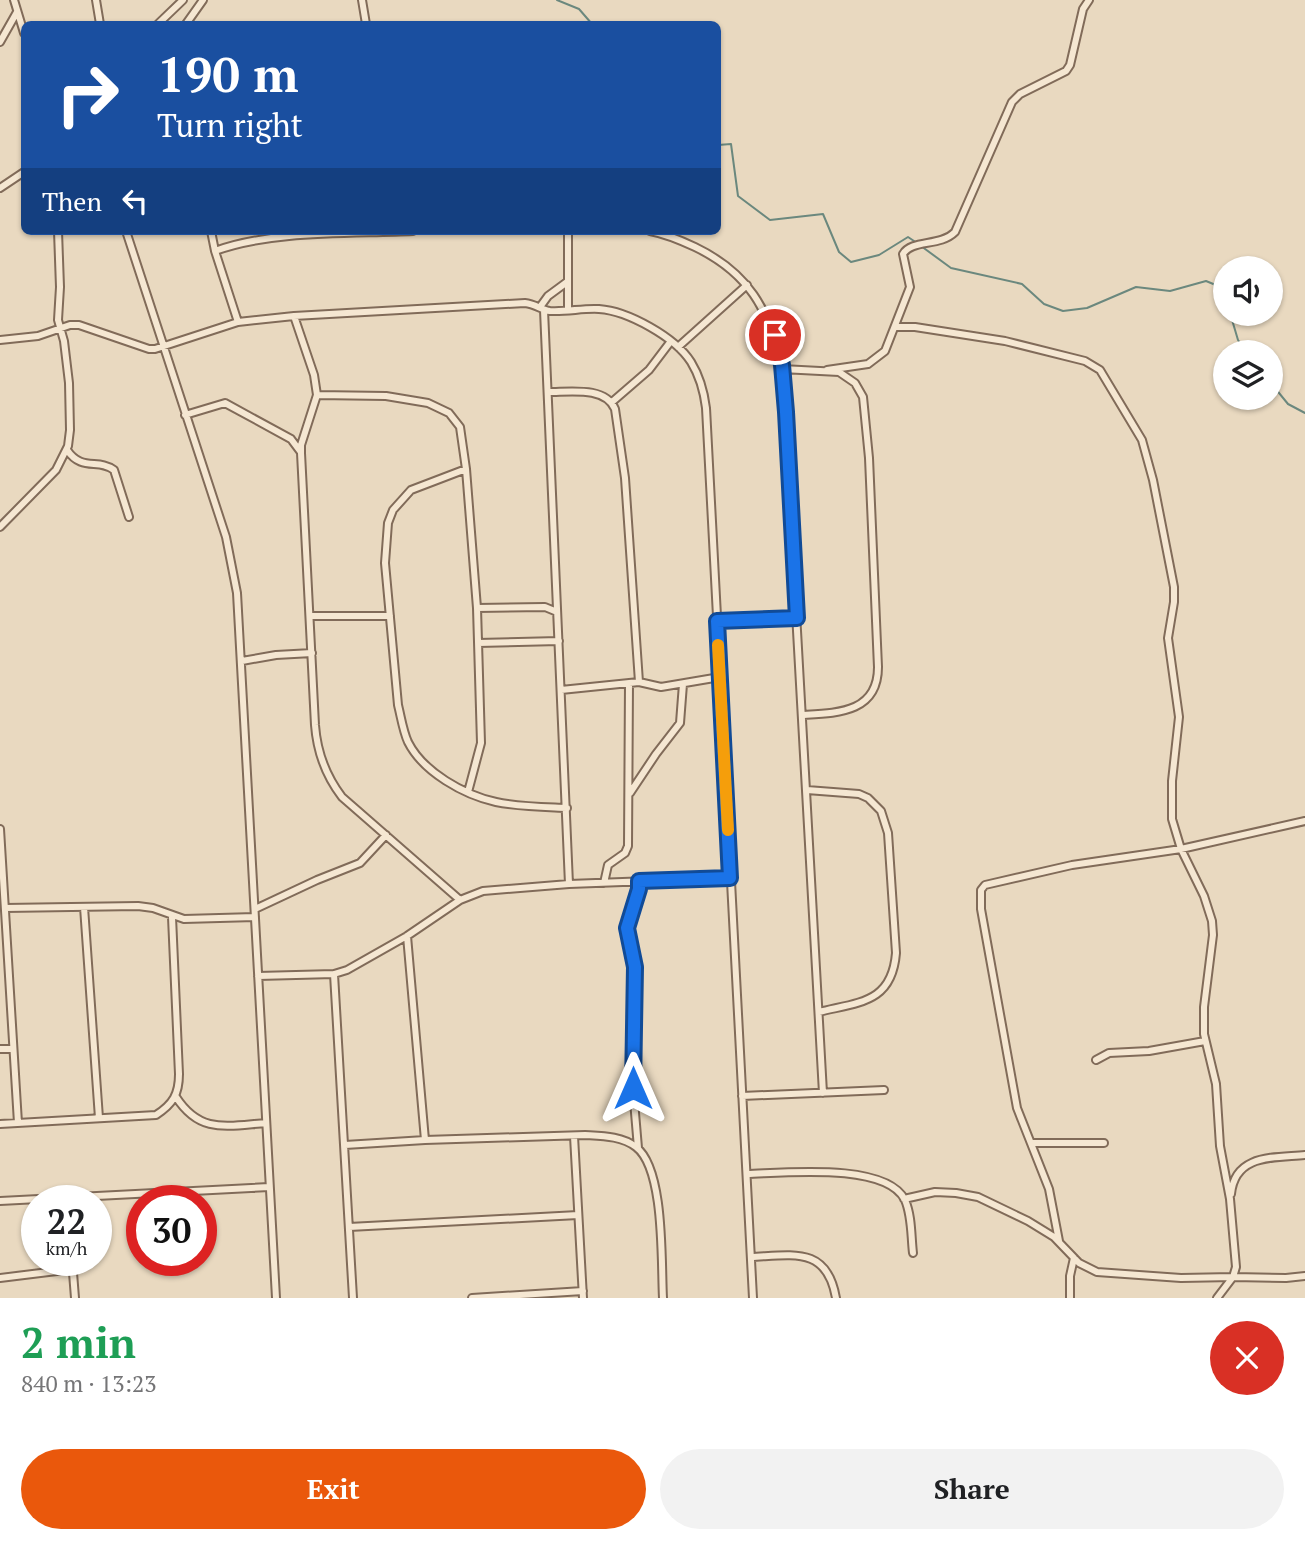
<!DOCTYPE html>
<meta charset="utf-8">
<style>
:root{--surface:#fff;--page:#f2f2f2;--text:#202124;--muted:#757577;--accent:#ea580c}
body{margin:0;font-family:"PT Serif",serif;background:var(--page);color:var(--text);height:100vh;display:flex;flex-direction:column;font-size:26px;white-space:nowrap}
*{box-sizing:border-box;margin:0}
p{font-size:23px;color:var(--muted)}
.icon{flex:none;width:38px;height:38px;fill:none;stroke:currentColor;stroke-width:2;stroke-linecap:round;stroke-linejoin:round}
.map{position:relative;height:1298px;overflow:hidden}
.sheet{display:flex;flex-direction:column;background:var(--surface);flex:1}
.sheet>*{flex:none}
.guide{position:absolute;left:21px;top:21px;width:700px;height:214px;border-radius:10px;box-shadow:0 2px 5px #0004;background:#1a4fa0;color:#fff;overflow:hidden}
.fabs{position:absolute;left:1213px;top:256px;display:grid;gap:14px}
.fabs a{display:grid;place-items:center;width:70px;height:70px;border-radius:50%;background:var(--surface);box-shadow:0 2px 5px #0004;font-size:35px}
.speed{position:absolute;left:21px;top:1185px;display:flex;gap:14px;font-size:35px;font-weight:700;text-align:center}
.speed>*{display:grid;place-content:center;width:91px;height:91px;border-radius:50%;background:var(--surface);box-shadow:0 2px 5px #0004;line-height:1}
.speed small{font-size:18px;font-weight:400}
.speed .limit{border:10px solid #d22;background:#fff;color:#111}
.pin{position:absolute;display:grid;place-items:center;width:60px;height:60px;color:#fff;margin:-30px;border:4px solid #fff;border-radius:50%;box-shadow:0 2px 7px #0007}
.me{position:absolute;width:77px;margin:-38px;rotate:0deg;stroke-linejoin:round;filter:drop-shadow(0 0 5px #0008)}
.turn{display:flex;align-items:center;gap:24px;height:147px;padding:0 21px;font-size:32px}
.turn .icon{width:91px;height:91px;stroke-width:2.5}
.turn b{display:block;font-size:49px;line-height:60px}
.then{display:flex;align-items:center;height:66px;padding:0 21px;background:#0003;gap:14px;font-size:26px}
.round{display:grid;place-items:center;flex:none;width:74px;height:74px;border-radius:37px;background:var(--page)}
.summary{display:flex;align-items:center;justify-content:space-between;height:119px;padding:0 21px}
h1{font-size:42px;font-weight:800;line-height:52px;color:#1e9e55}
.cta{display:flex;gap:14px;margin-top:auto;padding:14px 21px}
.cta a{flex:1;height:80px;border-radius:42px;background:var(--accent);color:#fff;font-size:28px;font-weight:800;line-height:80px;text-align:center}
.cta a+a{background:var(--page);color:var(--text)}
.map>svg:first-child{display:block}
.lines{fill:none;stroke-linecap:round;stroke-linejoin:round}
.stream{stroke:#6b887e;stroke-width:2}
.minor-casing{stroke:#816b59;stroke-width:10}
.minor{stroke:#f5e7d2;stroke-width:6}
.route-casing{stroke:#114b97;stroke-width:18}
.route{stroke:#1a73e8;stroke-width:12}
.slow{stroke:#f59e0b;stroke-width:12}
</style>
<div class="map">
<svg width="1305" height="1298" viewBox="0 0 1305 1298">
<rect width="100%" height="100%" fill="#e9d9c0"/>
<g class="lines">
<path class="stream" d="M 557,0 L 579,9 L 592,24
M 718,145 L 731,144 L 738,196 L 770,220 L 823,214 L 839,252 L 851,262 L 879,255 L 908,237 L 917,243
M 921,246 L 951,268 L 1022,284 L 1044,304 L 1063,311 L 1087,308 L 1136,287 L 1170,291 L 1206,281 L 1223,288 L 1225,296
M 1230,313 L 1238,340 L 1247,352
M 1270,382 L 1288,404 L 1305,413"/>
<defs>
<path id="minor" d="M 14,0 L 24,33
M 96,0 L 100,24
M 362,0 L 366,24
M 158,24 L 183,0
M 186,24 L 203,0
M 0,42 L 17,12
M 0,188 L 24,172
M 126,231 L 226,537 L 237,593 L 276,1298
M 211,231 L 215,251 L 238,322
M 568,231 L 568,310
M 650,231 C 666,234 680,240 695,247 C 749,273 768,309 782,364 L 823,1093
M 215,251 C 272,230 351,234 413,231
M 540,307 L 548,296 L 567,282
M 544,310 L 569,884
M 294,316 L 314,375 L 317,395 L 301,445 L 301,453 L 315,725 C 317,752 326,776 342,797 L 460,900
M 895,327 L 915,327 L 1005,341 L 1085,361 L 1100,370 L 1142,440 L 1153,480 L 1174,587 L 1174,602 L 1168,638 L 1179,717 L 1172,781 L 1172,819 L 1181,849 L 1204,896 L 1212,921 L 1213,935 L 1204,1007 L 1204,1034 L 1216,1084 L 1220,1146 L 1230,1199 L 1236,1267 L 1233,1277 L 1181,1278 L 1097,1272 L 1079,1263 L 1054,1237 L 1028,1221 L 978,1197 L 956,1193 L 935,1192 L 904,1199
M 0,340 L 38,336 L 70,325 L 79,325 L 149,349 L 155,349 L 238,322 L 294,316 L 525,303 C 535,304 542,310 550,311 C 567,312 583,308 599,309 C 628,311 675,337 691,362 C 699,375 704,392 706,408 L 753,1298
M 678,347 L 747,285
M 782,369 L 839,372 L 855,383 L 863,397 L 869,458 L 878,667 C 878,713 837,713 802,715
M 827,370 L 868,364 L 885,351 L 910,287 L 903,254 C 912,239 940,247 955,232 L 1012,102 L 1020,94 L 1066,71 L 1070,65 L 1083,9 L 1089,0
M 548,392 C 570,392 605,386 615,409 L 625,478 L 639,682 L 661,687 L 720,677
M 317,395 L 386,396 L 428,403 L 449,413 L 460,427 L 466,469 L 477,608 L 481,743 L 468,792
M 612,402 L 649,370 L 671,341
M 185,415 L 225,403 L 291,439 L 300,451
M 67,450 C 82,472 98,458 114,470 L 129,517
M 466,469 L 411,490 L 393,510 L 388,523 L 385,563 L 398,705 C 401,717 403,731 408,742 C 423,772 464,795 496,802 C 519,807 544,807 567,808
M 0,527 L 56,470 L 68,446 L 70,430 L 69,383 L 64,341 L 58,320 L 60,287 L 58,231
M 477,608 L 545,607 L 557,612
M 310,616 L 390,616
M 717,621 L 797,618
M 478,643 L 559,641
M 242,661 L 276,655 L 312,653
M 561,690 L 639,682
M 807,790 L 859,794 L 868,798 L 881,811 L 888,833 L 896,953 C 892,1003 859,1002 819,1012
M 630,793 L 656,754 L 680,723 L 683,684
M 0,829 L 18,1123
M 604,883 L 608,865 L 625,853 L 628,846 L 629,683
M 84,907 L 99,1118
M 5,908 L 138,906 L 153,908 L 184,919 L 255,917
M 255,909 L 317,880 L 360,863 L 386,835
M 407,936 L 425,1140
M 334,974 L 353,1298
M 258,976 L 334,974 L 347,970 L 407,936 L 460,900 L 483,891 L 569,884 L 730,878
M 0,1049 L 13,1049
M 1096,1060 L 1109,1053 L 1149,1051 L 1205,1041
M 742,1096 L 884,1090
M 176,1097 C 200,1134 226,1126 266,1123
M 0,1124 L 156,1115 C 173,1104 179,1094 179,1074 L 172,917
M 574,1136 L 583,1298
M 1031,1143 L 1104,1143
M 345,1145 L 425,1140 L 585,1135 C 602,1136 622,1136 636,1147 C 665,1169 661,1263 663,1298
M 638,1148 L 633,1089 L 635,967 L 627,928 L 639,889 L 639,881
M 747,1174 C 783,1173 886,1162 905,1200 C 912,1216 911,1236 913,1253
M 1231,1194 C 1235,1154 1273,1158 1305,1155
M 0,1201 L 269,1187
M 349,1227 L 578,1215
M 1059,1241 L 1049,1189 L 1017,1108 L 981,909 L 981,890 L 985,885 L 1072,865 L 1181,849 L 1305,821
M 751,1257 C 793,1255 827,1246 836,1298
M 72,1260 L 75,1298
M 0,1278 L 73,1269
M 472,1298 L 583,1291
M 1070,1298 L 1070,1276 L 1074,1258
M 1217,1298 L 1233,1277 L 1286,1278 L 1305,1276"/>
</defs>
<use href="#minor" class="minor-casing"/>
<use href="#minor" class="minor"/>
</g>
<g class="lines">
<defs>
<path id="route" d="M 633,1088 L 635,967 L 627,928 L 639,889 L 639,881 L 730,878 L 717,621 L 797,618 L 786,412 L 782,365 L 775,335"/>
</defs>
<use href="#route" class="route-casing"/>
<use href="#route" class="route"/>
<path class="slow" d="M 718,645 L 728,830"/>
</g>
</svg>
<div class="fabs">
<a><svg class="icon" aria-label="sound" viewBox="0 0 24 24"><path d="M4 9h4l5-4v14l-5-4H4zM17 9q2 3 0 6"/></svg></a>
<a><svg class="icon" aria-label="layers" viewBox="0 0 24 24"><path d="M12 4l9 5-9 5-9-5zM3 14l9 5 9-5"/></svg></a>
</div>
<div class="speed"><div>22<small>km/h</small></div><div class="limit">30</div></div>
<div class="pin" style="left:775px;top:335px;background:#d93025"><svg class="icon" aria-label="arrive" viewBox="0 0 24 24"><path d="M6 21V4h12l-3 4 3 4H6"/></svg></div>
<svg class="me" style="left:633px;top:1088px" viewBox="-20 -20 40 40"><path d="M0-17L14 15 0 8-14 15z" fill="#1a73e8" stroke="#fff" stroke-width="4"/></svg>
<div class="guide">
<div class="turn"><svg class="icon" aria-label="right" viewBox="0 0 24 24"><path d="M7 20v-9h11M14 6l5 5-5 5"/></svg><div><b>190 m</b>Turn right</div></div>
<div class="then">Then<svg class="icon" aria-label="left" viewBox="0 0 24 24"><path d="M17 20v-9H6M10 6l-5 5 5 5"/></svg></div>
</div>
</div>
<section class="sheet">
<div class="summary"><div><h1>2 min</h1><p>840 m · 13:23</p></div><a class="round" style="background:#d93025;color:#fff"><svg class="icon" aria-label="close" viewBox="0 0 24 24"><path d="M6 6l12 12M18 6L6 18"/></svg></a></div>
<div class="cta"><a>Exit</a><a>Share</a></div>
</section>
